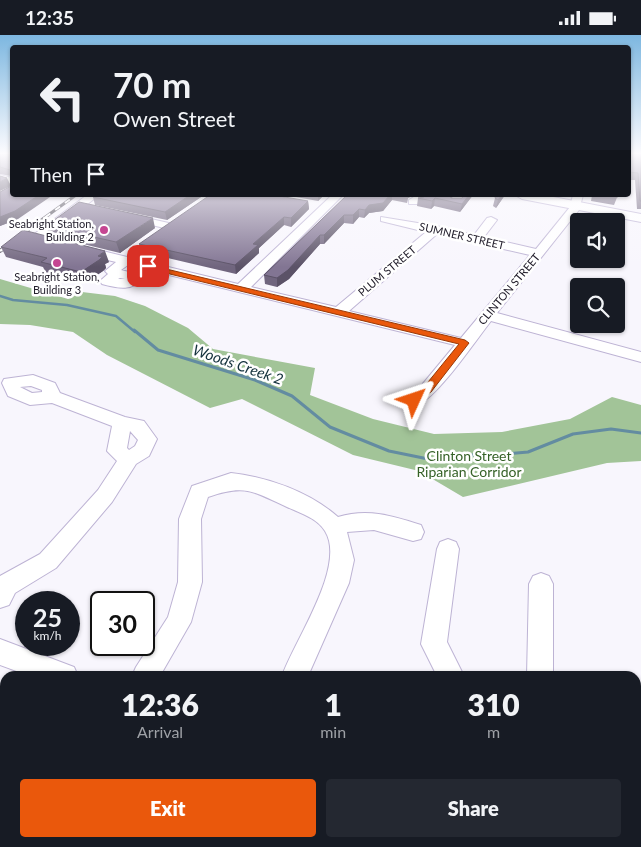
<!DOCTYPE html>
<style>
:root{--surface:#171b24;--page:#242831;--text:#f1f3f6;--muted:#9ea1a6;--accent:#ea580c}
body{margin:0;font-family:Lato,sans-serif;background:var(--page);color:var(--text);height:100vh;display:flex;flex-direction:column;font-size:19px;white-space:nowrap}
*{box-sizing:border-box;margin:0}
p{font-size:16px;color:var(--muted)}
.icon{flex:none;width:28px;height:28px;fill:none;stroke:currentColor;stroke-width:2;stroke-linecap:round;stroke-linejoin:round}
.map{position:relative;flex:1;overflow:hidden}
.drawer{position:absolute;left:0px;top:636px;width:641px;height:176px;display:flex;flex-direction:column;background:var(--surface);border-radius:15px 15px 0 0;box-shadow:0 1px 4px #0004}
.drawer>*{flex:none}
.hud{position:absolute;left:10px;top:10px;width:621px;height:152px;border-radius:5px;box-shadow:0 1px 4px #0004;background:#171b24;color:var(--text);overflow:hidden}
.fabs{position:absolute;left:570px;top:178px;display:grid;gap:10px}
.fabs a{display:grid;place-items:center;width:55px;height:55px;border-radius:5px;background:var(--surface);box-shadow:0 1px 4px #0004;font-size:25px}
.speed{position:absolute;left:15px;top:556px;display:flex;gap:10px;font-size:25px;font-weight:700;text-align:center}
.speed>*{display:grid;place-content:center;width:65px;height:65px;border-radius:50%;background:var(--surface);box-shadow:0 1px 4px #0004;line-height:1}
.speed small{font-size:12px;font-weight:400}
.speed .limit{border:2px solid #111;border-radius:8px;background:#fff;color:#111}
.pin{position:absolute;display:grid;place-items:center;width:42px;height:42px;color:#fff;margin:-21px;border-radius:10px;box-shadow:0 2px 8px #0006}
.me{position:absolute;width:55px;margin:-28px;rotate:48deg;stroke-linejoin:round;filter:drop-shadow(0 0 4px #0008)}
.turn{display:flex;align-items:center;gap:18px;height:105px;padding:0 20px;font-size:22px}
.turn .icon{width:65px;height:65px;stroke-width:2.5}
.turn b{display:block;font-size:35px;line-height:42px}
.then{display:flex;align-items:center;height:48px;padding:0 20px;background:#0003;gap:10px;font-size:19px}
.eta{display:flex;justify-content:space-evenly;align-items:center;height:85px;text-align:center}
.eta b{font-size:30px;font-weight:800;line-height:35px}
.action{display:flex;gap:10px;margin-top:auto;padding:10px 20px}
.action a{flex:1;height:58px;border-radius:5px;background:var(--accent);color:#fff;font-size:20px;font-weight:800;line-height:58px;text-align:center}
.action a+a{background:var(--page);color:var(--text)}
.status{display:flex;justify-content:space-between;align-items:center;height:35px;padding:0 25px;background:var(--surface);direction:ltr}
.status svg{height:14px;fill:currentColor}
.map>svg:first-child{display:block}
.green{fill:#cceec2}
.forest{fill:#a2c498}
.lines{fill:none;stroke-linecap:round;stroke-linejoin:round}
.stream-far2{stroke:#638ca1;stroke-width:2.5}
.stream-far1{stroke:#638ca1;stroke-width:3}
.stream{stroke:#638ca1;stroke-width:4.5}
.minor-casing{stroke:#bdb3d4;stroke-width:2}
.major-casing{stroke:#bdb3d4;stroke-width:2}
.minor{fill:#fff;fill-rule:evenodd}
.major{fill:#fff;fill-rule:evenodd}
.rail-far1-casing{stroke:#53505b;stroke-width:3}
.rail-casing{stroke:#53505b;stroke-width:4}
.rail-far1{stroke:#fff;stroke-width:2;stroke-dasharray:6;stroke-linecap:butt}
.rail{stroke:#fff;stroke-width:2.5;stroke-dasharray:8;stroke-linecap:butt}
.wall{fill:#70657e}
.shaded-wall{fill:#5b5267}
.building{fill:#827593;stroke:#5b5267}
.route{fill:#ea580c;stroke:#983908}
.poi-dot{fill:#c54692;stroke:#fff;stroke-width:2}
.labels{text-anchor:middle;stroke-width:5;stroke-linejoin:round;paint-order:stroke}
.far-poi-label{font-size:11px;fill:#24202d;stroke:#fff;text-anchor:end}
.far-street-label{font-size:11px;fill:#24202d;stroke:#fff}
.park-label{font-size:14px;fill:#356127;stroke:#fff}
.water-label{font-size:15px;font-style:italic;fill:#13313c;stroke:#fff}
</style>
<div class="status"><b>12:35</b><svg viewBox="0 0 49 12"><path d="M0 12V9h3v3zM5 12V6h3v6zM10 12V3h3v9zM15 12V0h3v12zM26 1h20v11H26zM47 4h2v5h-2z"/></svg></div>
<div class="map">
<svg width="641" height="812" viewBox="0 0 641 812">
<rect width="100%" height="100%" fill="#f8f6fd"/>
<path class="green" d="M 275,808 L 443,808 L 455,812 L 273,812 Z"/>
<path class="forest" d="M 0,244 L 68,264 L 82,257 L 115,261 L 145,271 L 188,293 L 213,314 L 315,333 L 310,360 L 373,384 L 434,399 L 502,397 L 570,384 L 612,362 L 641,370 L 641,426 L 607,428 L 463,462 L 419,436 L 353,420 L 242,364 L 210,373 L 107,320 L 73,297 L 30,290 L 0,289 Z"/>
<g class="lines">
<path class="stream-far2" d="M 0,261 L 13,265 L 67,270 L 116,281 L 135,297"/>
<path class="stream-far1" d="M 134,295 L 158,315 L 255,345 L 292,361 L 330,392 L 389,416 L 438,426 L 462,419 L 485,421 L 528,417 L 573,399 L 611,394 L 641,398"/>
<path class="stream" d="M 434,425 L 441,425"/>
<defs>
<path id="minor" d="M 0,140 L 12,143 L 12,149 L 0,146 Z
M 87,160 L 99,160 L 41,206 L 33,206 L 33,200 Z
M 332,160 L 343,160 L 251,252 L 336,272 L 426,197 L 381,186 L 381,182 L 436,191 L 474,200 L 487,183 L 491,182 L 497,185 L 484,202 L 536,214 L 570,172 L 573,160 L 583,160 L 579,175 L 497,278 L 641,317 L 641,327 L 491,286 C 476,305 439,360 419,369 C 415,371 412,370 408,369 L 405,365 L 421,351 L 455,310 L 128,230 L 121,235 L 141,240 L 143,243 C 131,257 118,253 102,249 L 100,246 L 108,239 L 105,236 L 116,227 L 78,218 L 76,215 L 82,211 L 238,249 ZM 437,199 L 530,220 L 461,303 L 349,276 ZM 120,243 L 125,244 L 118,244 Z
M 417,160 L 428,160 L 421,169 L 409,169 L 409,165 Z
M 129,179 L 173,189 L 175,191 L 169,194 L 125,184 L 125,180 Z
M 33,340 L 55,348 L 60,358 L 125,382 L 144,386 L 157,404 L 149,421 L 136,429 L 112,467 L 56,533 L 15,558 L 9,570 L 0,573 L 0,541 L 40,519 L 98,455 L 117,426 L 107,416 L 112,391 L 52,368 L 30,370 L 8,361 L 2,348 L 4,344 ZM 31,351 L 42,355 L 42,357 L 32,358 L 20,352 ZM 130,396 L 138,405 L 135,411 L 129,415 L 127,413 Z
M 231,438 C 268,442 310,457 338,482 C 368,473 393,481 421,490 L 424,497 L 421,504 L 413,506 L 374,495 L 347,497 L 354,525 L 349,548 L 308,641 L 282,641 C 294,606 347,531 325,496 C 317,483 300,478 287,472 C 252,456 245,449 208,462 L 201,484 L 202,547 L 191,587 L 160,641 L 132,641 L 136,632 L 168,582 L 178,547 L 179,484 L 192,451 Z
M 448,504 L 456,507 L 459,514 L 447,607 L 464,641 L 437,641 L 421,609 L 437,514 L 440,507 Z
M 541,538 L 549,541 L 553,549 L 553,641 L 527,641 L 529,549 L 533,541 Z
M 0,604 L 74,632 L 78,641 L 30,641 L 0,630 Z
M 5,795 L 5,808 L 28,808 L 28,812 L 0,812 L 0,798 Z
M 158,808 L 190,808 L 191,812 L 159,812 Z
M 532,808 L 574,808 L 576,812 L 533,812 Z
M 591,808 L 623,808 L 624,812 L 592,812 Z"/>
<path id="major" d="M 515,160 L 543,160 L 641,179 L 641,187 L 522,164 Z"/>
</defs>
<use href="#minor" class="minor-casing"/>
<use href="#major" class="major-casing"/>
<use href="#minor" class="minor"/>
<use href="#major" class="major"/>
<defs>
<path id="rail-far1" d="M 26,196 L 76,160"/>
<path id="rail" d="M 0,216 L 28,195"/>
</defs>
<use href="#rail-far1" class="rail-far1-casing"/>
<use href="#rail" class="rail-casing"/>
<use href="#rail-far1" class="rail-far1"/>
<use href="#rail" class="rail"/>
</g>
<path class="wall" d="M 0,119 L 12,119 L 18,184 L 0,191 L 0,157 L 11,151 L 11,141 L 0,139 Z
M 629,119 L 641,119 L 641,174 L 637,174 L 635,145 L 629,145 Z
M 204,160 L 167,185 L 95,170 L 93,162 Z
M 285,160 L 324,160 L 318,166 Z
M 347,160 L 414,160 L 408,163 L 407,168 L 392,165 L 383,176 L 369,178 L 364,183 L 359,182 L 353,189 L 344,188 L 324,209 L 320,209 L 289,244 L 277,252 L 265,249 L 264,240 Z
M 425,160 L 454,160 L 452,163 L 462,163 L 464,160 L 473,160 L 460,177 L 434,171 L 431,174 L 417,171 L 418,163 L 424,162 Z
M 505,160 L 496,173 L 493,171 L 495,163 Z
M 553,160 L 566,160 L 565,162 Z
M 592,160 L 618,160 L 614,170 L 591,166 Z
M 308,166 L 309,174 L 291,192 L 284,190 L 259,213 L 259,218 L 236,239 L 142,217 L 139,209 Z
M 46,191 L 155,193 L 120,218 L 50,201 Z
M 1,212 L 109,227 L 105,229 L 106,233 L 103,236 L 85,248 L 46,238 L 43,232 L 6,222 Z"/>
<path class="shaded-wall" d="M 7,143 L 11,151 L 0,156 L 0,147 Z
M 39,160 L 53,160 L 18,184 L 0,191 L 0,182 Z
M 190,160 L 204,160 L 167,185 L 165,177 Z
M 318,160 L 324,160 L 318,166 Z
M 390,160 L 392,160 L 392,165 L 383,176 L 369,178 L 364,183 L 365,175 L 369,170 Z
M 408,160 L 414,160 L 408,163 L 407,168 Z
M 469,160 L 473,160 L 460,177 L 462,169 Z
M 502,160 L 505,160 L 496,173 L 498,165 Z
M 435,163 L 434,171 L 431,174 L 432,166 Z
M 308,166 L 309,174 L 291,192 L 291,183 Z
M 359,174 L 359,182 L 353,189 L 353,180 Z
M 344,180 L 344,188 L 324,209 L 324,200 Z
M 284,182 L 284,190 L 259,213 L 259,218 L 236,239 L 235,230 L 253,209 Z
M 153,183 L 155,193 L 120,218 L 116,207 Z
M 320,200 L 320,209 L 289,244 L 277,252 L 277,243 Z
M 105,216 L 109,227 L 105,229 L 106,233 L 103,236 L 85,248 L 81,237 L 98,221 Z"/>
<path class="building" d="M 0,119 L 12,119 L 12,160 L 39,160 L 15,176 L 0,182 L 0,157 L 11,151 L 10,135 L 0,132 Z
M 629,119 L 641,119 L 641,166 L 640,166 L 638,138 L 629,137 Z
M 0,141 L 7,143 L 0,147 Z
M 95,160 L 190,160 L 165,177 L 93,162 Z
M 210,160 L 273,160 L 308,166 L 291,183 L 284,182 L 253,209 L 258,210 L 235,230 L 139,209 Z
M 347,160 L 390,160 L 383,168 L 369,170 L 365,175 L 359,174 L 353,180 L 344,180 L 324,200 L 320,200 L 288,235 L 277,243 L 264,240 Z
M 425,160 L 450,160 L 451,163 L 462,163 L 464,160 L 469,160 L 462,169 L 435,163 L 432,166 L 418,163 L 424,162 Z
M 496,160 L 502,160 L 498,165 L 495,163 Z
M 607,160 L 618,160 L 618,162 Z
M 79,167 L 153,183 L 116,207 L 46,191 Z
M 23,195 L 105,216 L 98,221 L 102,222 L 99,225 L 81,237 L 41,227 L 47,223 L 1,212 Z"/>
<linearGradient id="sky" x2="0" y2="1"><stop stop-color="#7db7e0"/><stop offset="0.51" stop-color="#fcfbfe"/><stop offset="1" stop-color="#fcfbfe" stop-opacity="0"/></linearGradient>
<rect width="641" height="232" fill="url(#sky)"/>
<path class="route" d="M 145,229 L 465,305 L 469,308 L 431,357 L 414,369 L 408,365 L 424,352 L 459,309 L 145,233 Z"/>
<g class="poi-dot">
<circle cx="104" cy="195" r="5"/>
<circle cx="57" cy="228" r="5"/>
</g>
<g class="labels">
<g class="far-poi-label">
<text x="94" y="193">Seabright Station,<tspan x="94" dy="13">Building 2</tspan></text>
<text x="57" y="246" text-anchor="middle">Seabright Station,<tspan x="57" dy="13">Building 3</tspan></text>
</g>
<g class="far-street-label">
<text transform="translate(462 201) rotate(13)" y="4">SUMNER STREET</text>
<text transform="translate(387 236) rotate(-40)" y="4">PLUM STREET</text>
<text transform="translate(509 254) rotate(-50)" y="4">CLINTON STREET</text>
</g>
<g class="park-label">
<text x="469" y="426">Clinton Street<tspan x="469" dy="16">Riparian Corridor</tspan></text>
</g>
<g class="water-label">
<text transform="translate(238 330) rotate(19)" y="5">Woods Creek 2</text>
</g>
</g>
</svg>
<div class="fabs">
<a><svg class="icon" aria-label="sound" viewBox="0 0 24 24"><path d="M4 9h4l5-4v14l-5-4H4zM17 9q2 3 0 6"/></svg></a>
<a><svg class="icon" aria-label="search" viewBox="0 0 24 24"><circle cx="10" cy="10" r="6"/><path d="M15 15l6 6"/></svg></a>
</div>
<div class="speed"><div>25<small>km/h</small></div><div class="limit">30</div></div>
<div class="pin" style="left:148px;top:231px;background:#d93025"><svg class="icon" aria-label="arrive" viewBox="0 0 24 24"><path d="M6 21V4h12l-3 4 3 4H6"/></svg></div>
<svg class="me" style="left:414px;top:365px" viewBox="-20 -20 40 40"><path d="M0-17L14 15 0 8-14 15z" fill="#ea580c" stroke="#fff" stroke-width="4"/></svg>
<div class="hud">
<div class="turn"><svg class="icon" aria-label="left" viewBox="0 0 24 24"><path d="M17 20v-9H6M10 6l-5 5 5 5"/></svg><div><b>70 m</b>Owen Street</div></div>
<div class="then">Then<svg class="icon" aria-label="arrive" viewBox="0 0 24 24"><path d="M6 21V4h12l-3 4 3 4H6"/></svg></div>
</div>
<section class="drawer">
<div class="eta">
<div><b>12:36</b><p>Arrival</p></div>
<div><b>1</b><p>min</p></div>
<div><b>310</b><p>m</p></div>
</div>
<div class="action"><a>Exit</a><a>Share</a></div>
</section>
</div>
